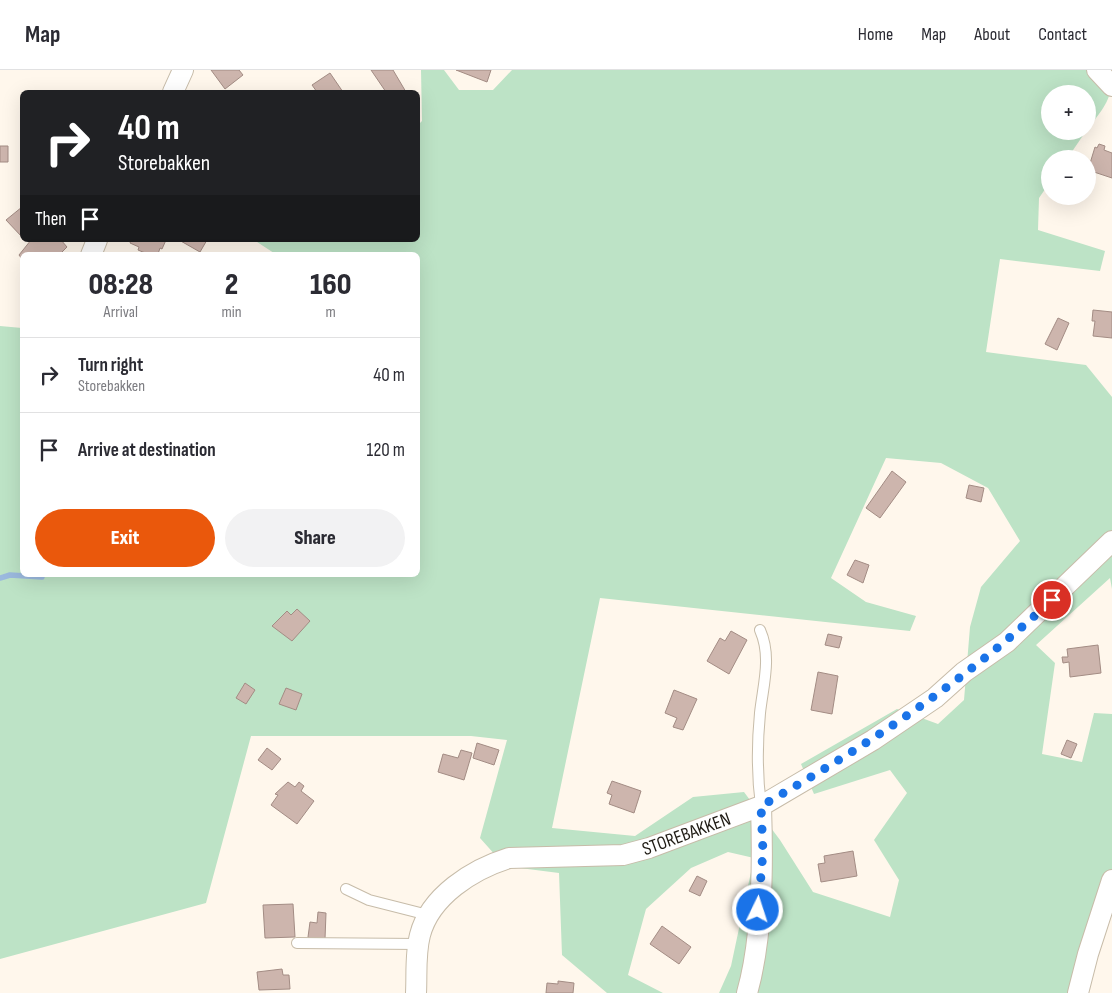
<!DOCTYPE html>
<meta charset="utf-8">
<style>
:root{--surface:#fff;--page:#f2f2f3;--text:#2b2b33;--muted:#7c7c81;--line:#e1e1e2;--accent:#ea580c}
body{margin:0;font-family:"Sofia Sans Condensed",sans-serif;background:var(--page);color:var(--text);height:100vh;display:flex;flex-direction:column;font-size:19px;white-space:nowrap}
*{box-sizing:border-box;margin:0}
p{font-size:16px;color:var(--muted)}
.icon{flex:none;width:28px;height:28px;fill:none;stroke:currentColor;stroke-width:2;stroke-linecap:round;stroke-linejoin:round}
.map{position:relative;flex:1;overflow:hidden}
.details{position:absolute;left:20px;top:182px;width:400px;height:325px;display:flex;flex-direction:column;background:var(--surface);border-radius:8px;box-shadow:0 5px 20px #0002}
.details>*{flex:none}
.hud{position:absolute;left:20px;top:20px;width:400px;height:152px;border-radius:8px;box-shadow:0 5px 20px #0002;background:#202124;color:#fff;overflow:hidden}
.tools{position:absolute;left:1041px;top:15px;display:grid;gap:10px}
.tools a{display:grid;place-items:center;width:55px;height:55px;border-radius:50%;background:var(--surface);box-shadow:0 5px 20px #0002;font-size:25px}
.pin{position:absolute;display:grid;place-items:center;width:42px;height:42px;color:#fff;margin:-21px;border:2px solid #fff;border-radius:50%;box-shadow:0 1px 5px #0007}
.me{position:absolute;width:55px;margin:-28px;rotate:4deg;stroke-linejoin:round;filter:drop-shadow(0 0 4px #0008)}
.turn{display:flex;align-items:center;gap:18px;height:105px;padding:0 15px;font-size:22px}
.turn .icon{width:65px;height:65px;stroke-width:2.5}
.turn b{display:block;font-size:35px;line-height:42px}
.then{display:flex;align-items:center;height:48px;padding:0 15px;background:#0003;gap:10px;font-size:19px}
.eta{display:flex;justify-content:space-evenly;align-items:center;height:85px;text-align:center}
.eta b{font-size:30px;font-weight:800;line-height:35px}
.button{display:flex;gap:10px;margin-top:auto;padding:10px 15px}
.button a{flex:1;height:58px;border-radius:30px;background:var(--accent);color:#fff;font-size:20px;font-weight:800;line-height:58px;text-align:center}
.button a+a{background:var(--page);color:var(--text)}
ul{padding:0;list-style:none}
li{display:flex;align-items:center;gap:15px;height:75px;padding:0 15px;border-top:1px solid var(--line)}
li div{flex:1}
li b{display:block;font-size:19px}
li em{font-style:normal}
header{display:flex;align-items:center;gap:30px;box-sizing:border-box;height:70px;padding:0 25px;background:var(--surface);border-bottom:1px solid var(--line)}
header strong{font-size:24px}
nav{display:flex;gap:28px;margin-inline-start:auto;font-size:18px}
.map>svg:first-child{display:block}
.green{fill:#bde3c6;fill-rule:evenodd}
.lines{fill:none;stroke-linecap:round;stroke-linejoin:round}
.stream{stroke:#9bb9de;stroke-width:5.5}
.building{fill:#cdb5ad;stroke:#a38c84}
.lane-casing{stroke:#c7bca9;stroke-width:12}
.street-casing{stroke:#c7bca9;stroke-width:22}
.lane{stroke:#fff;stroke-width:10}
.street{stroke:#fff;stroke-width:20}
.route{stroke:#1a73e8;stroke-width:9;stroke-dasharray:0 16.2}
.labels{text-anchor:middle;stroke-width:5;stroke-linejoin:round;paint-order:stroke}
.street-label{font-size:19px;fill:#1f1b14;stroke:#fff}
</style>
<header>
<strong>Map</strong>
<nav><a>Home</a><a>Map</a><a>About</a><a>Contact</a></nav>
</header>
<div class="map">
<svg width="1112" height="923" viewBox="0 0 1112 923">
<rect width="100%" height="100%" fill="#fff7ec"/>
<path class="green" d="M 421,0 L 444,0 L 459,20 L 493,20 L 512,0 L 1112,0 C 1112,32 1105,35 1088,59 L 1088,24 L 1050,24 L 1050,61 L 1086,61 L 1067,89 L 1050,89 L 1050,112 L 1039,128 L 1038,160 L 1105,181 L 1100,201 L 1000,189 L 986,282 L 1086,295 L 1112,327 L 1112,519 L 1110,508 L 1036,575 L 1055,593 L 1042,684 L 1082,692 L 1094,643 L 1112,644 L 1112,836 L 1086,923 L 719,923 L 731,896 L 754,788 L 728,782 L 691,798 L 646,839 L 628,905 L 663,923 L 607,923 L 562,885 L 559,803 L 505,796 L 480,768 L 507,670 L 471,666 L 251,666 L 206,833 L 0,889 L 0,256 L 22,258 L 22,505 L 418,505 L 418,185 L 277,185 L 254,170 L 418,170 L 418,55 L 422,51 ZM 886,388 L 941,393 L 988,418 L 1020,471 L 981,517 L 970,557 L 964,630 L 938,654 L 897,639 L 801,694 L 814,724 L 890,700 L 907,723 L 874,770 L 899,810 L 890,847 L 813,822 L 780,770 L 744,722 L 693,727 L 635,766 L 552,758 L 600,528 L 910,561 L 916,546 L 866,532 L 831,508 Z"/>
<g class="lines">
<path class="stream" d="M 0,508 L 10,505 L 42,507"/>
</g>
<path class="building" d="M 211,0 L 239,0 L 243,5 L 225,19 Z
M 371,0 L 393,0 L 406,22 L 386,22 Z
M 456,0 L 491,0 L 487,12 Z
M 330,3 L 343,22 L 317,22 L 312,15 Z
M 1099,74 L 1105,76 L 1104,80 L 1112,83 L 1112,108 L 1088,100 L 1095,77 L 1097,78 Z
M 0,76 L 8,76 L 8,92 L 0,92 Z
M 22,137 L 22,167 L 6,150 Z
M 31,170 L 61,170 L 67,177 L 59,185 L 22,185 L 22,189 L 19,185 Z
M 131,170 L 166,170 L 162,179 L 160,178 L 158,184 L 159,185 L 150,185 L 138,180 L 139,177 L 130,173 Z
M 179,170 L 207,170 L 200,182 Z
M 1093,240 L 1112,242 L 1112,268 L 1093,266 L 1095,251 L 1092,251 Z
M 1058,248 L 1069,253 L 1057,280 L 1045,274 Z
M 892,401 L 906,412 L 880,448 L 866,438 Z
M 969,415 L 984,418 L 981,432 L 966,428 Z
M 855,490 L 869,495 L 863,513 L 847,505 Z
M 297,539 L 310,551 L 292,571 L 272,556 L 287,541 L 291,545 Z
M 731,561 L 747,570 L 729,604 L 707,591 L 720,568 L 725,571 Z
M 828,564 L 842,567 L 839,578 L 825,575 Z
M 1098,575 L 1101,603 L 1070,607 L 1069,592 L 1063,593 L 1062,587 L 1068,587 L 1067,579 Z
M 818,602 L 838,606 L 832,644 L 811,640 Z
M 245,613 L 255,620 L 246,634 L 236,628 Z
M 286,618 L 302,624 L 296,640 L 279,634 Z
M 674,620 L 697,629 L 683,660 L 673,657 L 677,648 L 665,643 Z
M 1067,670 L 1077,674 L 1071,688 L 1061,684 Z
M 477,673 L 499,680 L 494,695 L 473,688 Z
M 267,678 L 281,689 L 272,700 L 258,690 Z
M 461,680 L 472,683 L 464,710 L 438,702 L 443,684 L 458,688 Z
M 612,711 L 641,721 L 634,743 L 609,734 L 612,725 L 607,723 Z
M 288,712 L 295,717 L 299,712 L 304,716 L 301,721 L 314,731 L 297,754 L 271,735 L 278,725 L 275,724 Z
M 853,781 L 857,806 L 821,812 L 818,794 L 825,793 L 824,786 Z
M 697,806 L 707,811 L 700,826 L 689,821 Z
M 293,834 L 295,867 L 265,868 L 263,835 Z
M 318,842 L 326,843 L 325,869 L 310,871 L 308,867 L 310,852 L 317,853 Z
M 662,856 L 691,877 L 679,894 L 650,874 Z
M 282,899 L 283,905 L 289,905 L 290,919 L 259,920 L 257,902 Z
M 558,911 L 574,913 L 573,923 L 546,923 L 547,913 L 558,914 Z"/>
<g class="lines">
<defs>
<path id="lane" d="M 760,560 C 772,587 763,615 760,643 C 757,674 757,706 761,736
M 346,819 L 369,830 L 428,845
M 297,873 L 419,874"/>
<path id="street" d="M 1097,0 L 1112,16
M 173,22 L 183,0
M 91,185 L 97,170
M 416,923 C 417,904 415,884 420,865 C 430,826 473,799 509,788 L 623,785 L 649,778 L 761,736 L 873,670 L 935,628 L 964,602 L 1007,572 L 1112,471
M 747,923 C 763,867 763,794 761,736
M 1078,923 L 1088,884 L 1112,810"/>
</defs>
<use href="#lane" class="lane-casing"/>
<use href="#street" class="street-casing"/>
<use href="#lane" class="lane"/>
<use href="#street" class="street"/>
</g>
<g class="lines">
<path class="route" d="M 758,840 L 763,782 L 761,736 C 865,677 964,612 1052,530"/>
</g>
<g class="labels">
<g class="street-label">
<text transform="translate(686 763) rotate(-20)" y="7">STOREBAKKEN</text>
</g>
</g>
</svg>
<div class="tools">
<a>+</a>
<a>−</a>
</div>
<div class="pin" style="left:1052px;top:530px;background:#d93025"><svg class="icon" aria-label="arrive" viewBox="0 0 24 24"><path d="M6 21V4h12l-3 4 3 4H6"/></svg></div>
<svg class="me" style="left:758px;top:840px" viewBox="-20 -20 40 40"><circle r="17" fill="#1a73e8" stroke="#fff" stroke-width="3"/><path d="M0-11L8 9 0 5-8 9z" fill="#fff"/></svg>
<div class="hud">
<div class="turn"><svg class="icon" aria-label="right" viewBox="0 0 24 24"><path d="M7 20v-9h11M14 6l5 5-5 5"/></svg><div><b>40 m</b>Storebakken</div></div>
<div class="then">Then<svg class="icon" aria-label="arrive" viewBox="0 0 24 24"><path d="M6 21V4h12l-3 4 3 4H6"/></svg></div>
</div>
<section class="details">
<div class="eta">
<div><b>08:28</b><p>Arrival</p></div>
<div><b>2</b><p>min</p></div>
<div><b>160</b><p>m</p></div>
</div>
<ul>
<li><svg class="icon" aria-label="right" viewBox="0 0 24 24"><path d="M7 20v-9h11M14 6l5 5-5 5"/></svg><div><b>Turn right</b><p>Storebakken</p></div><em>40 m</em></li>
<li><svg class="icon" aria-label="arrive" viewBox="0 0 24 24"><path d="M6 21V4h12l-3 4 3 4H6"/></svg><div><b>Arrive at destination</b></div><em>120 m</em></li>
</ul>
<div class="button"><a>Exit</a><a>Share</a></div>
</section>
</div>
